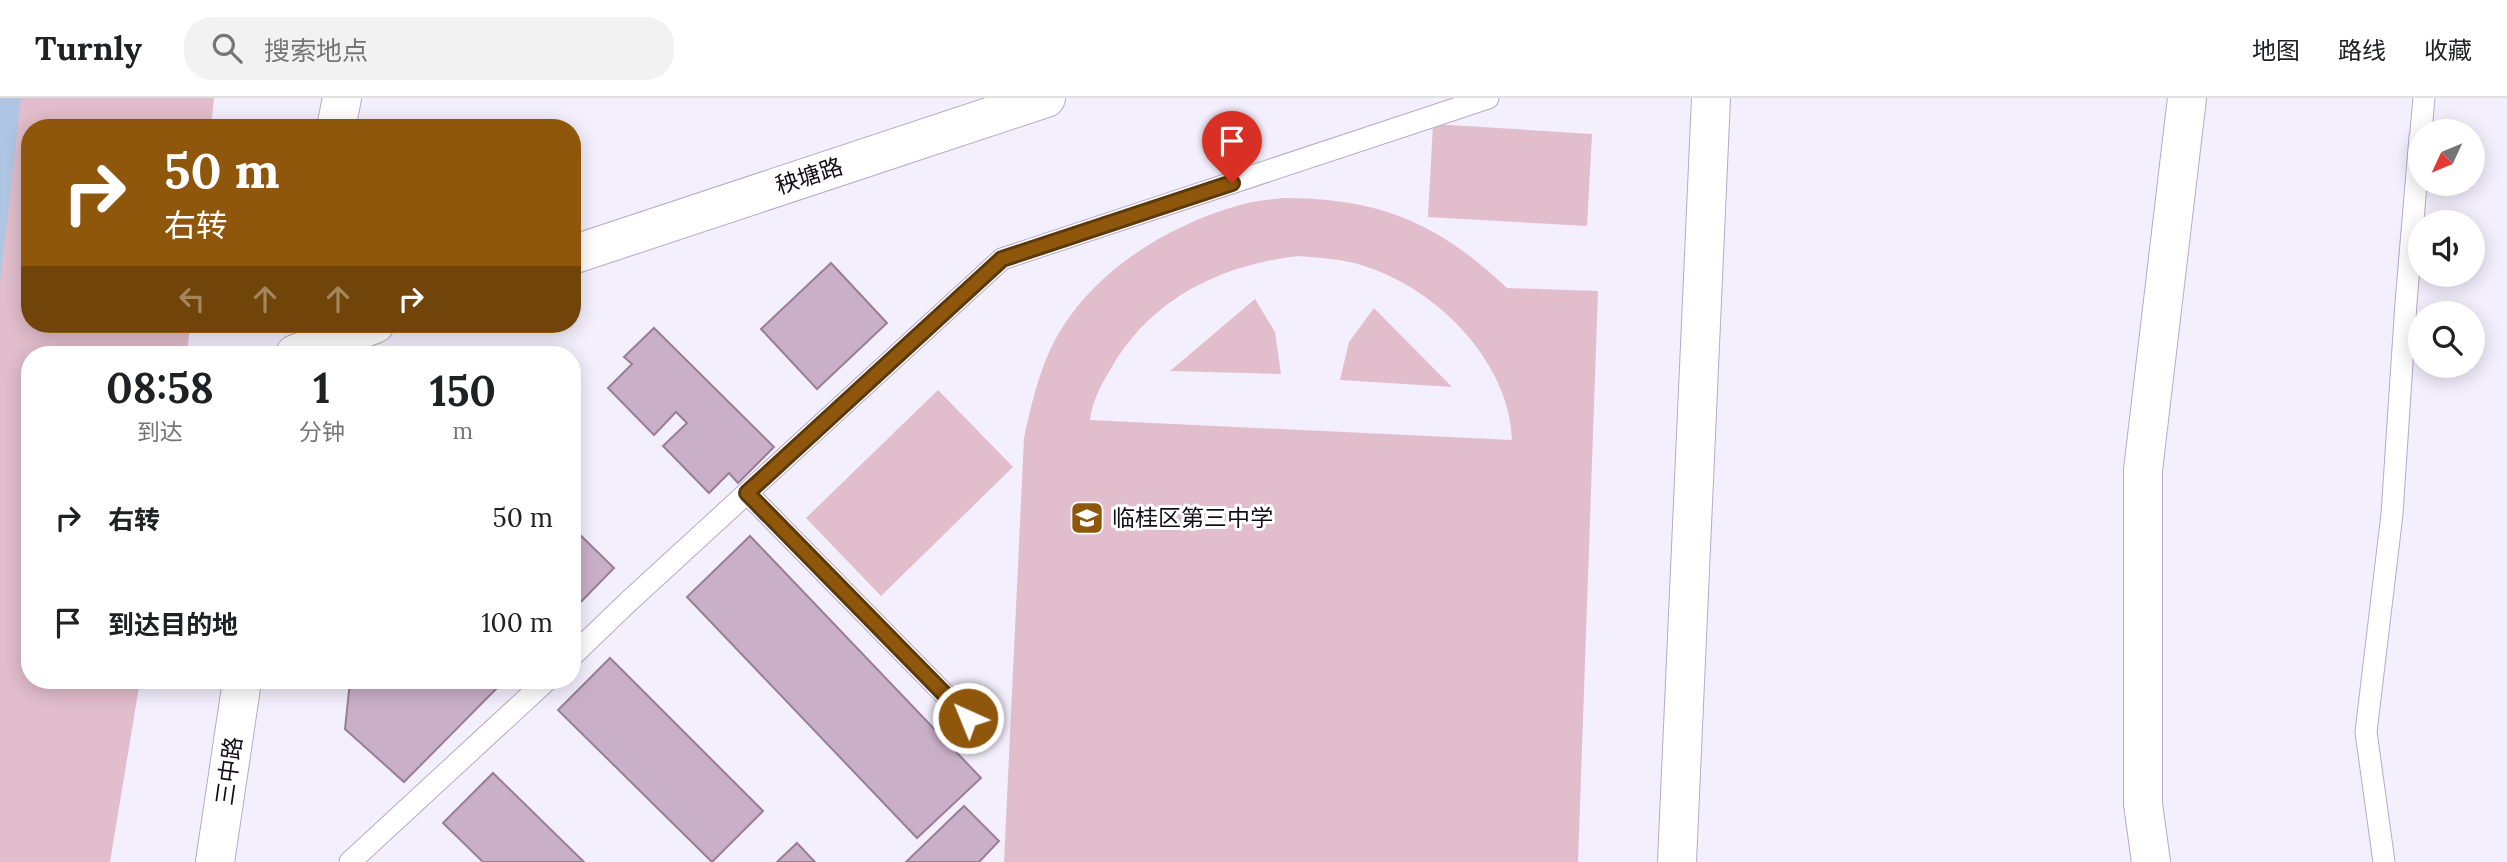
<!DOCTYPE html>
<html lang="zh">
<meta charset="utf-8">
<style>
:root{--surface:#fff;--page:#f2f2f2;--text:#202124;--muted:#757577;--line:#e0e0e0}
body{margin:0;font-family:Lora,"Noto Sans SC",serif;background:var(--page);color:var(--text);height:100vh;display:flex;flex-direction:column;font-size:26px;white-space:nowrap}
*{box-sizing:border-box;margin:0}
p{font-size:23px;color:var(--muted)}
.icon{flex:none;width:38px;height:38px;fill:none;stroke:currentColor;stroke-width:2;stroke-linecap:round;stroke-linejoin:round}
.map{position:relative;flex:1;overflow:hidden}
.side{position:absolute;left:21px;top:248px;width:560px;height:343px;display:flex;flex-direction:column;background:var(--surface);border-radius:28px;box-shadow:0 4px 18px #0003}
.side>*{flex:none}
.top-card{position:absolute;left:21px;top:21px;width:560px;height:214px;border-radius:28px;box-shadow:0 4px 18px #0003;background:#8e570c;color:#fff;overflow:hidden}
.needle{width:46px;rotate:226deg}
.fabs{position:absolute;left:2408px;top:21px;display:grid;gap:14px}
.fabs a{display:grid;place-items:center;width:77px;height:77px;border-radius:50%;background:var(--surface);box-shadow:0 4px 18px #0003;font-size:35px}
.pin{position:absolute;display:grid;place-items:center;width:60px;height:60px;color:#fff;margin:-72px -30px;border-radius:50% 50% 50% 0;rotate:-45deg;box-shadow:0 0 7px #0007}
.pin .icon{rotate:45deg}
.me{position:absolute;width:77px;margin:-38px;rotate:316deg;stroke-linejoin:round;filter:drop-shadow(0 0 5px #0008)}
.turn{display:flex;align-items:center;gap:24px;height:147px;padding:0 28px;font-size:32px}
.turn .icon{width:91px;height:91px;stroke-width:2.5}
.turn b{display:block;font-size:49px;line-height:60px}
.lanes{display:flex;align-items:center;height:66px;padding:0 28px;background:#0003;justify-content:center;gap:35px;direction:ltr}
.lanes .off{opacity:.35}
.eta{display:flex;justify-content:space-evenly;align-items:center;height:119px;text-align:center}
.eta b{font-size:42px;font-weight:700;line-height:49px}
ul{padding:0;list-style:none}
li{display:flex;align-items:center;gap:21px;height:105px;padding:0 28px}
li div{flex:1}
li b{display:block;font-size:26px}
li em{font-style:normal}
header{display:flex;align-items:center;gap:42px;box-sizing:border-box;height:98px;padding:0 35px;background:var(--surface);border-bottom:2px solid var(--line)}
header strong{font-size:33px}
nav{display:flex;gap:38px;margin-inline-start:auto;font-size:24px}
.search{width:490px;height:63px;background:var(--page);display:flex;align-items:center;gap:18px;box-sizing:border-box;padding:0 24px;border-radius:28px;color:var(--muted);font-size:26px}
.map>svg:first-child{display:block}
.green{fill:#e2bdcc;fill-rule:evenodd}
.water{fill:#aec6e3}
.building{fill:#caafc9;stroke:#987e97;stroke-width:2}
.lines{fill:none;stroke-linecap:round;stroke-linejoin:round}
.lane-casing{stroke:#b6aaca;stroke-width:23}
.street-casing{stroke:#b6aaca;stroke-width:40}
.secondary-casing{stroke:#b6aaca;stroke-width:40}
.lane{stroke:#fff;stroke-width:21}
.street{stroke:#fff;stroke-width:38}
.secondary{stroke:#fff;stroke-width:38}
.route-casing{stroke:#5c3908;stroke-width:18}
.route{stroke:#8e570c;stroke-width:12}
.labels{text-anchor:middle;stroke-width:6;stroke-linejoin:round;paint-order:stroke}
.street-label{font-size:23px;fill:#120d18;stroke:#fff}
.poi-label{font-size:23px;fill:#120d18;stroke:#fff;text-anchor:start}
</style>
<header>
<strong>Turnly</strong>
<div class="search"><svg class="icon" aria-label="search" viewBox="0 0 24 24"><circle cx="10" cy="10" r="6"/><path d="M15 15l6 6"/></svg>搜索地点</div>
<nav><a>地图</a><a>路线</a><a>收藏</a></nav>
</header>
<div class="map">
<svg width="2507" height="764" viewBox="0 0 2507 764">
<rect width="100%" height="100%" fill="#f4effd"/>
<path class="green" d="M 0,0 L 214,0 L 211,30 L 30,30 L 30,226 L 190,226 L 187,257 L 30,257 L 30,583 L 140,583 L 110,764 L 0,764 Z
M 1433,26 L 1592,36 L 1587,128 L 1428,119 Z
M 1282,100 C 1379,100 1437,124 1507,190 L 1598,193 L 1578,764 L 1004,764 L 1024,340 C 1031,308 1038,277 1052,248 C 1088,176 1165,128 1240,107 C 1253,103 1268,102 1282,100 ZM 1298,158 C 1322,160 1345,161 1367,169 C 1438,192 1510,265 1512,342 L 1090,322 C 1092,304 1101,287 1110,272 C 1150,201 1220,167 1298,158 Z
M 1255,201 L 1275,234 L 1281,276 L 1170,273 Z
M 1374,210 L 1452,289 L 1340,282 L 1349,244 Z
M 938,292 L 1013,369 L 881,498 L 806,420 Z"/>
<path class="water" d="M 0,0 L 21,0 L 0,185 Z"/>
<path class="building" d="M 831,165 L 887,225 L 817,291 L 761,231 Z
M 654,230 L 774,349 L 738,385 L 729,375 L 709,395 L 663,348 L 687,325 L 676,314 L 654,337 L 608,290 L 632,266 L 624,259 Z
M 572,429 L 614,470 L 572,513 Z
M 750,438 L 981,680 L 917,740 L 687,499 Z
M 610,560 L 763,713 L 712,764 L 558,612 Z
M 350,583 L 504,583 L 404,684 L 345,631 Z
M 493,675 L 584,764 L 483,764 L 443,725 Z
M 964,708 L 999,743 L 979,764 L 906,764 Z
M 797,745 L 815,764 L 777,764 Z"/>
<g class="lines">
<defs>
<path id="lane" d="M 2421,33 L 2424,0
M 747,395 L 968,620
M 572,558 L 627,505 L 1002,161 L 1488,0
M 350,764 L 546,583
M 2384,764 L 2366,634 L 2392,416 L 2406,205 L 2420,39"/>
<path id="street" d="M 2151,764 L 2143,706 L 2143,372 L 2187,0"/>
<path id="secondary" d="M 336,30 L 342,0
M 572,157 L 1046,0
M 295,256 L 375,226
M 215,764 L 242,583
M 1677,764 L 1711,0"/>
</defs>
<use href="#lane" class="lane-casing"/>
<use href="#street" class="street-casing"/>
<use href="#secondary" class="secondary-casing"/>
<use href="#lane" class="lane"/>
<use href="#street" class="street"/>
<use href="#secondary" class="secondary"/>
</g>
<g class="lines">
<defs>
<path id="route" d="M 968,620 L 747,395 L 1002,161 L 1232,85"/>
</defs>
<use href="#route" class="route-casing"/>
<use href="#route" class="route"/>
</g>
<defs>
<symbol id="school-square" viewBox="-11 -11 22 22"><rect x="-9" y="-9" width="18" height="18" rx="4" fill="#8e570c" stroke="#fff"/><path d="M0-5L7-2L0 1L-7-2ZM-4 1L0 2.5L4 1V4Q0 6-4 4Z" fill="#fff"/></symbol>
</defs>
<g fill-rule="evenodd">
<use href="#school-square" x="1068" y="401" width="38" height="38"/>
</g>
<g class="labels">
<g class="street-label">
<text transform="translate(809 78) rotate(-18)" y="8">秧塘路</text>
<text transform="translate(229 673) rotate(-82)" y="8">三中路</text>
</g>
<g class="poi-label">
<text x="1112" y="428">临桂区第三中学</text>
</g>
</g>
</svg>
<div class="fabs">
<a><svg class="needle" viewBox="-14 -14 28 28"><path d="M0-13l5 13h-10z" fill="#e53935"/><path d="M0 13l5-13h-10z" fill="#757577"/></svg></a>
<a><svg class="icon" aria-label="sound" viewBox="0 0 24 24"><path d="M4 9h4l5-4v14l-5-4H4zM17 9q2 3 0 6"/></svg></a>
<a><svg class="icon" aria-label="search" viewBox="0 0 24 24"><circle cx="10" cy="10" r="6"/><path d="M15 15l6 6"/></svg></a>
</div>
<div class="pin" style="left:1232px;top:85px;background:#d93025"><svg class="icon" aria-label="arrive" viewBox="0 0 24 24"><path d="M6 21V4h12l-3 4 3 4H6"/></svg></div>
<svg class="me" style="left:968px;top:620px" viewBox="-20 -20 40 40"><circle r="17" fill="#8e570c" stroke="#fff" stroke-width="3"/><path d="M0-11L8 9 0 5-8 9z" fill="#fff"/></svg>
<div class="top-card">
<div class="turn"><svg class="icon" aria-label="right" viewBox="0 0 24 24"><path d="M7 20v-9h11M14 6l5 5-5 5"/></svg><div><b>50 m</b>右转</div></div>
<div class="lanes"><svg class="icon off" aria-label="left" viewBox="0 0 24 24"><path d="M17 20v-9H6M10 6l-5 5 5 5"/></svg><svg class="icon off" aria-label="ahead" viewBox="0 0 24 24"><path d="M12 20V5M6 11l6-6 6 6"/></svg><svg class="icon off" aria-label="ahead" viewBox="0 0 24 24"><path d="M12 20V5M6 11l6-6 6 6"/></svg><svg class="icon" aria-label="right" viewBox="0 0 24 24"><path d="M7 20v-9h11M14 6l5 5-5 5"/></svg></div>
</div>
<section class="side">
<div class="eta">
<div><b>08:58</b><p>到达</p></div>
<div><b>1</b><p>分钟</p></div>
<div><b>150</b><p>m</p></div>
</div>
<ul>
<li><svg class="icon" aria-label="right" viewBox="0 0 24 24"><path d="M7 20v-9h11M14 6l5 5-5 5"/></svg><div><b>右转</b></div><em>50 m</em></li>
<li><svg class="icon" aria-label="arrive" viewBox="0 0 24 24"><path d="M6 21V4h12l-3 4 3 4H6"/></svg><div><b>到达目的地</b></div><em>100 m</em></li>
</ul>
</section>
</div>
